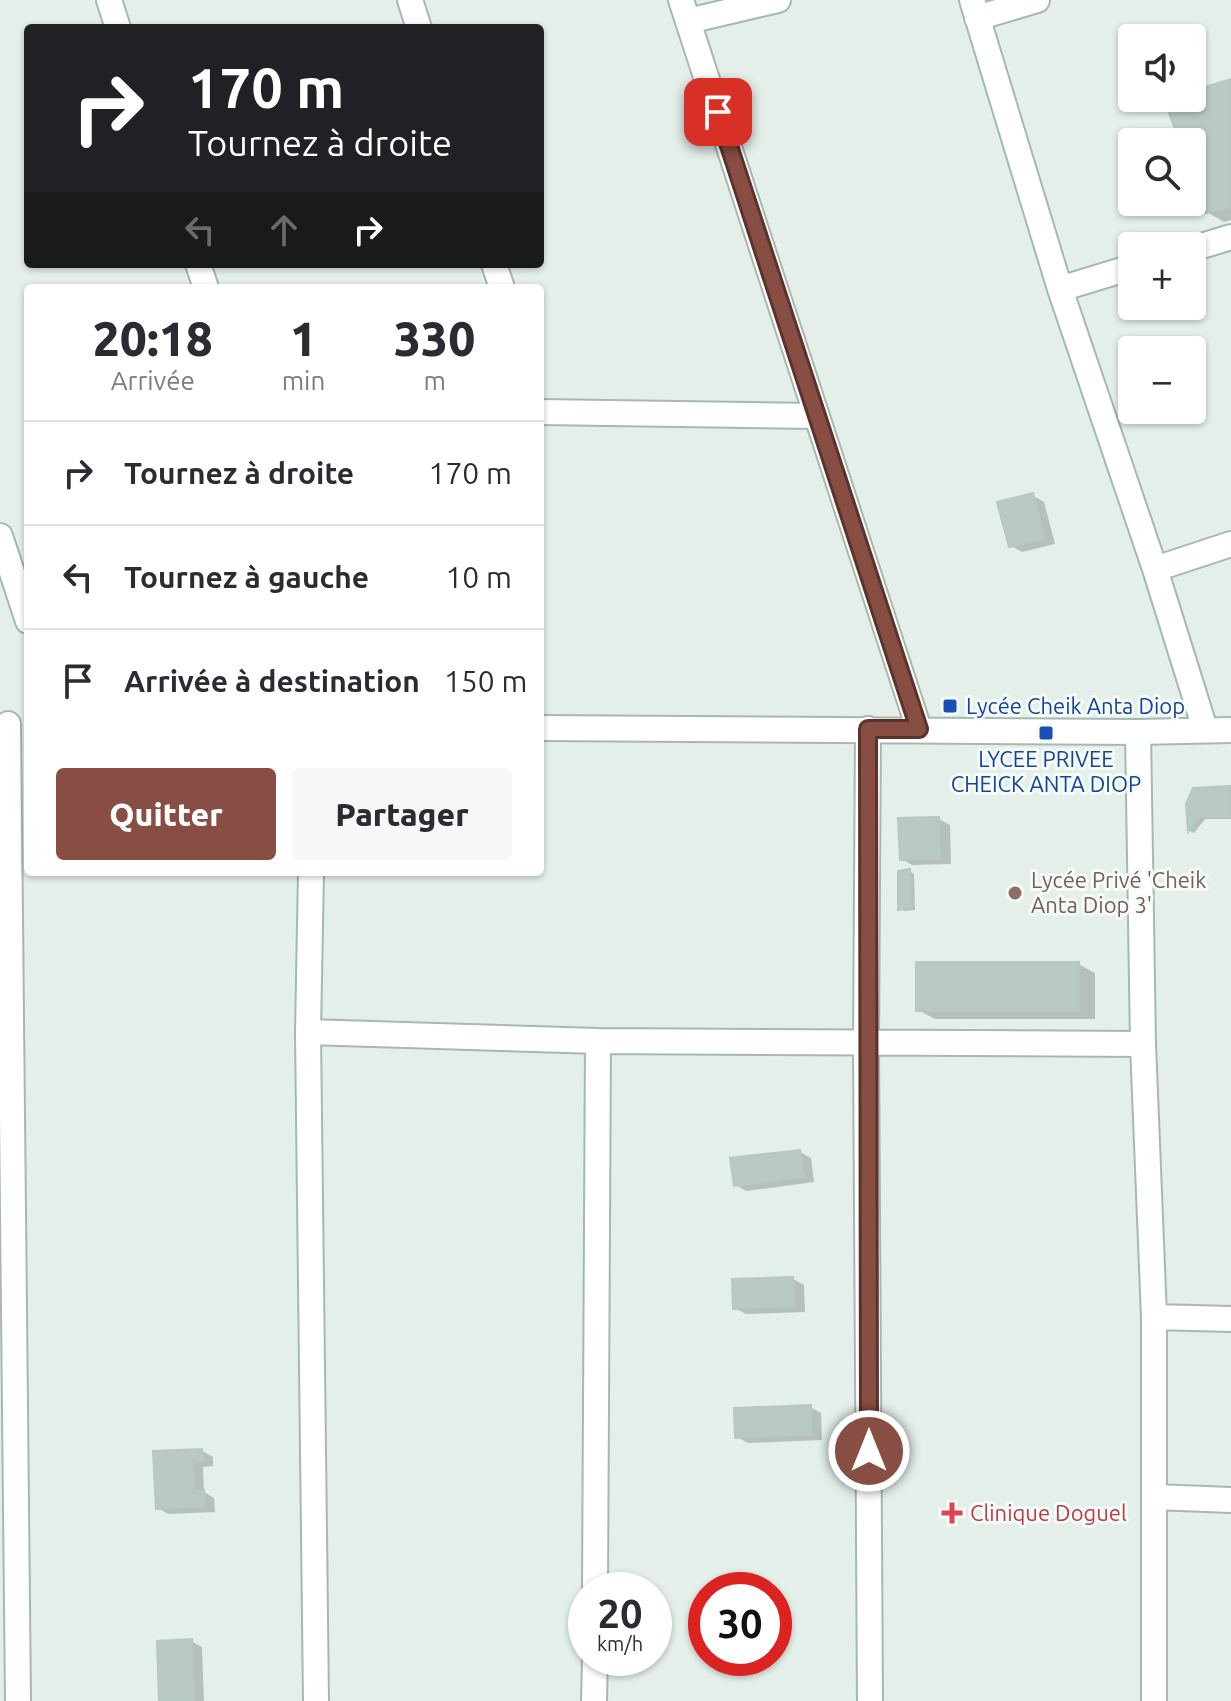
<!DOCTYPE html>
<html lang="fr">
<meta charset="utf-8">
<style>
:root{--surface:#fff;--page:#f7f7f7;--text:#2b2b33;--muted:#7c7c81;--line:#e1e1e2;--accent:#894e43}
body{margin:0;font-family:Ubuntu,sans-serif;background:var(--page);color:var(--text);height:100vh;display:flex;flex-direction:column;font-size:30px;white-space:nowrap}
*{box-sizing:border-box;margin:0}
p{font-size:26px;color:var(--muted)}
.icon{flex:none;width:44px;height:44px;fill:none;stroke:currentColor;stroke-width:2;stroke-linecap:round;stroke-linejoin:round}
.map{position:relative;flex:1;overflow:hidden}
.side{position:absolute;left:24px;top:284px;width:520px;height:592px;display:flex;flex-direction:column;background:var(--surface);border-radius:8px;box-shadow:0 2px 6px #0004}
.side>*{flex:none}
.hud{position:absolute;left:24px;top:24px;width:520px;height:244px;border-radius:8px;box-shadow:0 2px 6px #0004;background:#202124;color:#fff;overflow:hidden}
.controls{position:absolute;left:1118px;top:24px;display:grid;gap:16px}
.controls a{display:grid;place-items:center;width:88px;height:88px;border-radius:8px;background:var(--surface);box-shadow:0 2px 6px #0004;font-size:40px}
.speed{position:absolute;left:568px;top:1572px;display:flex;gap:16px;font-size:40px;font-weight:700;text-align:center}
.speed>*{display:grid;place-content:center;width:104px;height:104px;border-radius:50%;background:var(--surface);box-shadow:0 2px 6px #0004;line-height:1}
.speed small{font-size:20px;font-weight:400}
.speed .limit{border:12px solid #d22;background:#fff;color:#111}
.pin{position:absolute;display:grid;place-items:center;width:68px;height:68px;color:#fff;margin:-34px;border-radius:16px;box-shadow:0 4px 12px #0006}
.me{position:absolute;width:88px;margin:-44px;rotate:0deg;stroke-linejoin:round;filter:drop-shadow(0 0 6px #0008)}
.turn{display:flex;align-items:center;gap:28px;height:168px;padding:0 32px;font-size:36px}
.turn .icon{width:104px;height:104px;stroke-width:2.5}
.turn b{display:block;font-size:56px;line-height:68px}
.lanes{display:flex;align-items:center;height:76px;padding:0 32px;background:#0003;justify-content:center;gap:40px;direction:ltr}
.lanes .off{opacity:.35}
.eta{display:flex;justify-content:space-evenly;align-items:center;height:136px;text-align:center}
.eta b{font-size:48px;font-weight:800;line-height:56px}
.button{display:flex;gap:16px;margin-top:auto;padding:16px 32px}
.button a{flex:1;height:92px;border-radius:8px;background:var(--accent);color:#fff;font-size:32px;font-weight:800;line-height:92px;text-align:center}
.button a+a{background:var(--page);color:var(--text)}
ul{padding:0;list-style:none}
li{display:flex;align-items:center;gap:24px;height:104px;padding:0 32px;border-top:2px solid var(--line)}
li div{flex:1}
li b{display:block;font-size:30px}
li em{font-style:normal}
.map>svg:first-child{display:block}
.shadow{fill:#0003}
.building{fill:#b9cac3;stroke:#b6c9c0;stroke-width:2}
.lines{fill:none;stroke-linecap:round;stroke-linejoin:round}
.street-casing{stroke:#a6b8b1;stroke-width:28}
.street{stroke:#fff;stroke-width:24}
.route-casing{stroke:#59332c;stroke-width:20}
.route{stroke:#894e43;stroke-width:14}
.transit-dot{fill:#1a4fb4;stroke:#f5fbf8;stroke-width:3}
.education-dot{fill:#8d6e63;stroke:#f5fbf8;stroke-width:3}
.health-dot{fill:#e0444e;stroke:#f5fbf8;stroke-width:3}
.labels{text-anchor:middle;stroke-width:6;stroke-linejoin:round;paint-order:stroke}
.transit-label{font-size:22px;fill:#164399;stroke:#f5fbf8;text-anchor:start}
.education-label{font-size:22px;fill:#785e54;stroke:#f5fbf8;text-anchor:start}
.health-label{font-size:22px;fill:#be3a42;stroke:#f5fbf8;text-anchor:start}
</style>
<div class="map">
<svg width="1231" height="1701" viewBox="0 0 1231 1701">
<rect width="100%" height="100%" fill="#e4efea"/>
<path class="shadow" d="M 1231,81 L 1231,220 L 1224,222 L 1207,212 L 1192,170 L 1192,142 L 1182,142 L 1167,101 L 1192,98 L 1192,93 Z
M 1033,496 L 1044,502 L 1055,544 L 1022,552 L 1011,546 Z
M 1231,788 L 1231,819 L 1205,819 L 1194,833 L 1190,831 L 1188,804 Z
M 939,819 L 950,825 L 951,864 L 912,865 L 902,859 Z
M 909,871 L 914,874 L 915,910 L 905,911 L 900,909 Z
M 1078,964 L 1095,973 L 1095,1019 L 935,1019 L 918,1010 Z
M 800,1152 L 811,1158 L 814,1182 L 746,1191 L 736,1185 Z
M 793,1279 L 804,1285 L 805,1312 L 746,1314 L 735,1308 Z
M 810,1407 L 821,1413 L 822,1440 L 748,1443 L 737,1437 Z
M 202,1451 L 213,1457 L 213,1466 L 203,1467 L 204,1492 L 214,1498 L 215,1512 L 168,1514 L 158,1508 L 156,1453 Z
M 191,1641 L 202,1647 L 204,1701 L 163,1701 L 161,1700 Z"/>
<path class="building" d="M 1231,79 L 1231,207 L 1206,213 L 1192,176 L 1192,142 L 1180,142 L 1164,100 L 1192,98 L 1192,91 Z
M 1033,493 L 1045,539 L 1009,547 L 997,502 Z
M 1231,786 L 1231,817 L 1200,817 L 1188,832 L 1186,804 L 1193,788 Z
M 939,817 L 940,859 L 900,860 L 898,818 Z
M 910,869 L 911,908 L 898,910 L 898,871 Z
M 916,962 L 1079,962 L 1079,1011 L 916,1011 Z
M 800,1150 L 804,1177 L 734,1186 L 730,1158 Z
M 793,1277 L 794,1306 L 733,1309 L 732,1279 Z
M 811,1405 L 812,1435 L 735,1438 L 734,1408 Z
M 202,1449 L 203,1461 L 193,1462 L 194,1490 L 204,1490 L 205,1507 L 156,1509 L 153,1451 Z
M 192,1639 L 194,1700 L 159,1701 L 157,1641 Z"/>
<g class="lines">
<defs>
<path id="street" d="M 109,0 L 118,28
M 410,0 L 419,28
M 681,0 L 919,729
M 972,0 L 1060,289 L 1155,569 L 1205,729
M 977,18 L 1037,0
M 688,21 L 778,0
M 1192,249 L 1231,237
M 198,264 L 206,288
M 494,264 L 502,288
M 1060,289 L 1132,267
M 540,412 L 816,416
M 0,536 L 28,621
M 1155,569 L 1231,544
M 8,724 L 18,1701
M 540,728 L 1138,732 L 1231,730
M 868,729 L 866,1044 L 870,1701
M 1138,732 L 1143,1044 L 1154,1317 L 1154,1701
M 311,872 L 308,1032 L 316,1701
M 308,1032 L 598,1041 L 1143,1044
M 1154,1317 L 1231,1319
M 1154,1497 L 1231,1500
M 595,1590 L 598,1041
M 594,1701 L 595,1658"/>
</defs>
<use href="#street" class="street-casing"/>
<use href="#street" class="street"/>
</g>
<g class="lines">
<defs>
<path id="route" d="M 718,112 L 919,729 L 868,729 L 869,1451"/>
</defs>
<use href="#route" class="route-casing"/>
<use href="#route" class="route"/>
</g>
<g class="transit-dot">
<rect x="942" y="698" width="16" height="16" rx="4"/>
<rect x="1038" y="725" width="16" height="16" rx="4"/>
</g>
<circle class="education-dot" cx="1015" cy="893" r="8"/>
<path class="health-dot" d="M948 1501h8v8h8v8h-8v8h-8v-8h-8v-8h8z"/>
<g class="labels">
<g class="transit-label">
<text x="966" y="714">Lycée Cheik Anta Diop</text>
<text x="1046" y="767" text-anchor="middle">LYCEE PRIVEE<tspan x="1046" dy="25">CHEICK ANTA DIOP</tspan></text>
</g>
<g class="education-label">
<text x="1031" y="888">Lycée Privé 'Cheik<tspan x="1031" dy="25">Anta Diop 3'</tspan></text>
</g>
<g class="health-label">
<text x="970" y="1521">Clinique Doguel</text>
</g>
</g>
</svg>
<div class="controls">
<a><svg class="icon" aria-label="sound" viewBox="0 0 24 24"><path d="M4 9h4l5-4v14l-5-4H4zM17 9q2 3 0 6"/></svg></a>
<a><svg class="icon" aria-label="search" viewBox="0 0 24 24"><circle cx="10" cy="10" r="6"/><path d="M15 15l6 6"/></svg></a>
<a>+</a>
<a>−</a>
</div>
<div class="speed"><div>20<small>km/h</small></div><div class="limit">30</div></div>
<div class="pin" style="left:718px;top:112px;background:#d93025"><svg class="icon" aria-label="arrive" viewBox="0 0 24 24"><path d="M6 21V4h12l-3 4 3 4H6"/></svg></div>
<svg class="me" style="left:869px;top:1451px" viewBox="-20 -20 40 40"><circle r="17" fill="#894e43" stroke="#fff" stroke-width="3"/><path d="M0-11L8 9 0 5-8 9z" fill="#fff"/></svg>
<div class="hud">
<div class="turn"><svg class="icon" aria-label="right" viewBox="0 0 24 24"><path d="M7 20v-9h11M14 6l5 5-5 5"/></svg><div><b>170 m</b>Tournez à droite</div></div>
<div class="lanes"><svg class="icon off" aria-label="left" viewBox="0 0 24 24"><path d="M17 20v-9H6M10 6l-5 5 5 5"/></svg><svg class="icon off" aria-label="ahead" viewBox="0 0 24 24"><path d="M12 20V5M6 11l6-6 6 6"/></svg><svg class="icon" aria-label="right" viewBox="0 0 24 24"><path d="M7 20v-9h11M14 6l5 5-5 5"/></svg></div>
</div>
<section class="side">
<div class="eta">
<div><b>20:18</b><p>Arrivée</p></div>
<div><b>1</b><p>min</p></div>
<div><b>330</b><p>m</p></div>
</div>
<ul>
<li><svg class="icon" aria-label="right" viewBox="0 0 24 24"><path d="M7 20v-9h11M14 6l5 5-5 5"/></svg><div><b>Tournez à droite</b></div><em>170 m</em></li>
<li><svg class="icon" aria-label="left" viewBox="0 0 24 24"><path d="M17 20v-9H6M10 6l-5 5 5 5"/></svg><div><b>Tournez à gauche</b></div><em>10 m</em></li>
<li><svg class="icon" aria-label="arrive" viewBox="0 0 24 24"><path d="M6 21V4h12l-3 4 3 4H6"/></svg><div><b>Arrivée à destination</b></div><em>150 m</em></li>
</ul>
<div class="button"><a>Quitter</a><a>Partager</a></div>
</section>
</div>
